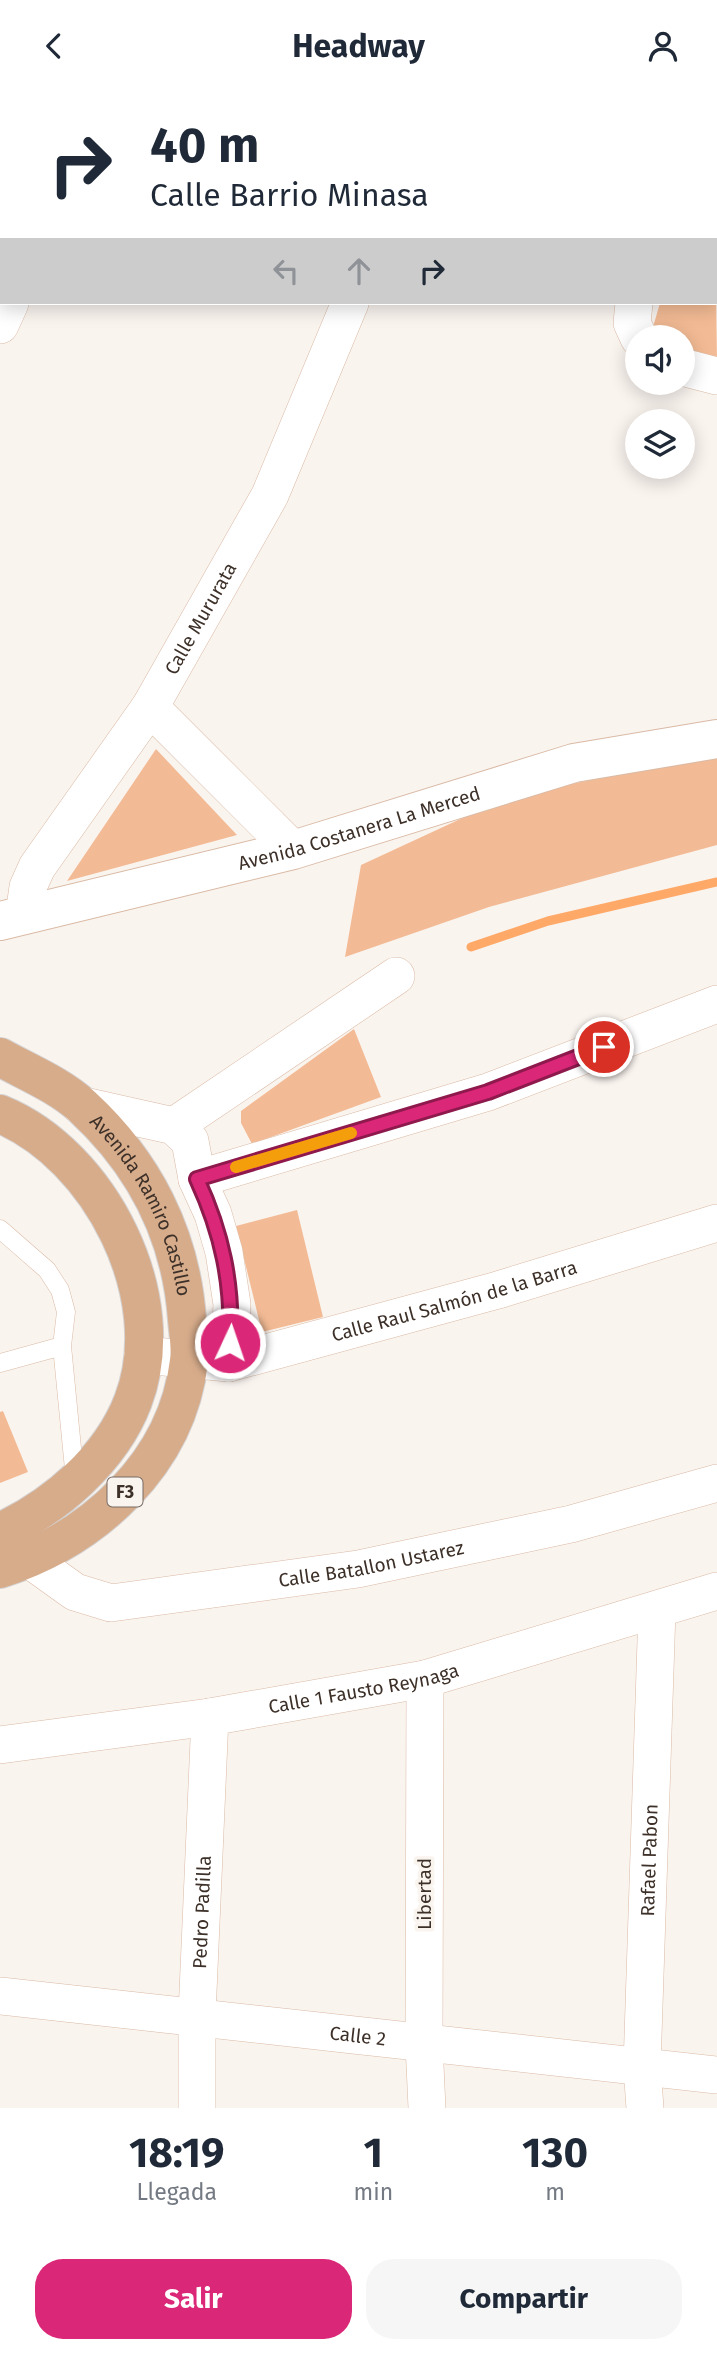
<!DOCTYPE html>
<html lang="es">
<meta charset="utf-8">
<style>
:root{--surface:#fff;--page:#f6f6f7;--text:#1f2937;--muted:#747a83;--accent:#db2777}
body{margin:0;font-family:"Fira Sans",sans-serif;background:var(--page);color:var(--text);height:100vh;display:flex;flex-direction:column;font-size:26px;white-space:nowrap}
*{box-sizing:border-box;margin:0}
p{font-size:23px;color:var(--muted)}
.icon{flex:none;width:38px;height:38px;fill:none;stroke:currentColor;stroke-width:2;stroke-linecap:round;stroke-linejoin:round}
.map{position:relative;height:2017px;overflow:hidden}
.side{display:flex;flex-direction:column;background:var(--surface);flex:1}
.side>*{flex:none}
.guide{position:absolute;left:0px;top:0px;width:718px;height:214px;box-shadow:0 4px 18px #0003;background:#fff;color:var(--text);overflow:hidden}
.controls{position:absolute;left:625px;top:234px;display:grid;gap:14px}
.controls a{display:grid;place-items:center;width:70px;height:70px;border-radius:50%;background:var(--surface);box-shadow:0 4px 18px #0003;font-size:35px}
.pin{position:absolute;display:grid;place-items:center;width:60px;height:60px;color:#fff;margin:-30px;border:4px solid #fff;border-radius:50%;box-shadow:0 2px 7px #0007}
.me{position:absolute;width:77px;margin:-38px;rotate:3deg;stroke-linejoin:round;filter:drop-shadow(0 0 5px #0008)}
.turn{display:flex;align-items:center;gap:24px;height:147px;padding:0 35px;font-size:32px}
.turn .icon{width:91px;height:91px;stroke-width:2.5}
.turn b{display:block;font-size:49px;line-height:60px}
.lanes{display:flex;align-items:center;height:66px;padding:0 35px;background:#0003;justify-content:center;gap:35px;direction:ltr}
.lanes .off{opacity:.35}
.eta{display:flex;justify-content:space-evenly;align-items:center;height:119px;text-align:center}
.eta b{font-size:42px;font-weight:700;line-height:49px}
.cta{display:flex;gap:14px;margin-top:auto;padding:14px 35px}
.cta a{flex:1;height:80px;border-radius:28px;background:var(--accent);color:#fff;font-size:28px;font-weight:700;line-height:80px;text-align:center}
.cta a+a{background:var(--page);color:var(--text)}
header{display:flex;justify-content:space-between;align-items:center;height:91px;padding:0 35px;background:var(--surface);font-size:32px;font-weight:700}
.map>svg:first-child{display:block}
.green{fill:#f3bb95}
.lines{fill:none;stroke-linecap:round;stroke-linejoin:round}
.stream{stroke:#ffa969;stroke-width:9}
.lane-casing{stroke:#dabaa5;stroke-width:19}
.street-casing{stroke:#dabaa5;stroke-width:38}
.secondary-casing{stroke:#dabaa5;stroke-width:40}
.primary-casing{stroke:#d4d1d0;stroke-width:40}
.lane{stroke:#fff;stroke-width:18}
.street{stroke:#fff;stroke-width:37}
.secondary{stroke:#fff;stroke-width:38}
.primary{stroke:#d7ac8b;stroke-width:38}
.route-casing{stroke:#8e194d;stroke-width:18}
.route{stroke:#db2777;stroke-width:12}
.slow{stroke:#f59e0b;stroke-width:12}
.labels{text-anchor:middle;stroke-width:7;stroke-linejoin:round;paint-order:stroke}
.shield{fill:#faf4ef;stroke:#766b64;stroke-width:2}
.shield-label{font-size:18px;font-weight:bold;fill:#3d3028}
.street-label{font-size:19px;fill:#3d3028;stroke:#faf4ef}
</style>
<header><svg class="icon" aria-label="back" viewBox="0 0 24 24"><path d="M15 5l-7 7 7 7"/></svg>Headway<svg class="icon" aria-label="person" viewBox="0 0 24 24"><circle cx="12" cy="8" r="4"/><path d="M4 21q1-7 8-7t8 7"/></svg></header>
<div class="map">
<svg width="717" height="2017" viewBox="0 0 717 2017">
<rect width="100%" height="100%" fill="#faf4ef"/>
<path class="green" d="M 0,0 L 51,0 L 2,2 L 0,187 Z
M 716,200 L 717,270 L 683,261 L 682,247 L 655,247 L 651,243 L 660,212 L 716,212 Z
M 156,658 L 237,744 L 67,790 Z
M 717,664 L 717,754 L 489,816 L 345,866 L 361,774 L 510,705 Z
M 354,938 L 381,1006 L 252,1053 L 241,1032 L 241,1020 Z
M 297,1119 L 323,1226 L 262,1241 L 236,1135 Z
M 3,1320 L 28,1381 L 0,1392 L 0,1321 Z"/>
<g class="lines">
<path class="stream" d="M 471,856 L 548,830 L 717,791"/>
<defs>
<path id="lane" d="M 0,1138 L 47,1179 L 60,1199 L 66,1221 L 62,1255 L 75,1388
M 0,1272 L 62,1255"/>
<g id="street">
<path d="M 628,0 L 632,2"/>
<path d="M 71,2 L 72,0"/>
<path d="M 396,2 L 396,0"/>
<path d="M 716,45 L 717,46"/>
<path d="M 716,182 L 717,182"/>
<path d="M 634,212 L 632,232 L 639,247"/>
<path d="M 0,234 L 10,212"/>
<path d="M 682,276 L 717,285"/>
<path d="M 150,616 L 293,759"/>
<path id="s1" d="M 24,824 L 28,796 L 37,776 L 150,616 L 270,404 L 350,212"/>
<path d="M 80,1014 L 174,1035 L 190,1050 L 197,1088 L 213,1123 L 224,1161 L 232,1213 L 229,1272"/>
<path d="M 174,1035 L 396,885"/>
<path d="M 197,1088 L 488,1001 L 717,913"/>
<path id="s2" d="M 143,1264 L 229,1272 L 498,1199 L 717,1132"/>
<path id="s3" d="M 17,1443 L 29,1468 L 75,1501 L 111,1512 L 358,1478 L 571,1433 L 717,1392"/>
<path d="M 425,1588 L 424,1953 L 427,2017"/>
<path id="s4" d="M 0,1654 L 210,1626 L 425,1588 L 717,1500"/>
<path id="s5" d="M 0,1905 C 239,1930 478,1959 717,1984"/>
<path id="s6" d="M 197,2017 L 197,1924 L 210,1626"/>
<path id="s7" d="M 645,2017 L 642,1976 L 657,1519"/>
</g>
<g id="secondary">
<path id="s8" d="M 0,830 L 293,759 L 574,672 L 717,648"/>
</g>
<g id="primary">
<path id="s9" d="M 0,966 C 27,981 59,994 82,1015 C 144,1072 181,1144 187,1228 C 188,1241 191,1257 189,1270 C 177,1373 93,1448 0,1478"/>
<path d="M 0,1023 C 100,1064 173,1206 133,1310 C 111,1368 55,1416 0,1441"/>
</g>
</defs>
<use href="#lane" class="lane-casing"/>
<use href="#street" class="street-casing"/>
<use href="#secondary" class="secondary-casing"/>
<use href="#primary" class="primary-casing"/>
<use href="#lane" class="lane"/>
<use href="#street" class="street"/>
<use href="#secondary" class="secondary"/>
<use href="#primary" class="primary"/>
</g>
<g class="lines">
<defs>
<path id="route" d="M 230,1252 C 233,1193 222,1142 197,1088 L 488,1001 L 604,956"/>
</defs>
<use href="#route" class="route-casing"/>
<use href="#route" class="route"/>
<path class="slow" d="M 236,1076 L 351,1042"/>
</g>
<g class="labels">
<rect class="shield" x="107.5" y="1386.5" width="35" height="29" rx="5"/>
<g class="shield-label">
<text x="125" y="1407">F3</text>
</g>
<g class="street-label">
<text dy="7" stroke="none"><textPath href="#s1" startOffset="348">Calle Mururata</textPath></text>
<text dy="7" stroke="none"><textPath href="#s8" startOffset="371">Avenida Costanera La Merced</textPath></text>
<text dy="7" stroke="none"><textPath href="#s9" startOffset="214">Avenida Ramiro Castillo</textPath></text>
<text dy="7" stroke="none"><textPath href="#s2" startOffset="320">Calle Raul Salmón de la Barra</textPath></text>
<text dy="7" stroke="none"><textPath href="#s3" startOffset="385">Calle Batallon Ustarez</textPath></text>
<text dy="7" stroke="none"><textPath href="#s4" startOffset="368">Calle 1 Fausto Reynaga</textPath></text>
<text dy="7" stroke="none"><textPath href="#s7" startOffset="248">Rafael Pabon</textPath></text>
<text transform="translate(424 1803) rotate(-90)" y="7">Libertad</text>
<text dy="7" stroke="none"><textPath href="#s6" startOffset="196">Pedro Padilla</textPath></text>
<text dy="7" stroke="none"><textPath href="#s5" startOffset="360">Calle 2</textPath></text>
</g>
</g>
</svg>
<div class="controls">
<a><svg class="icon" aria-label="sound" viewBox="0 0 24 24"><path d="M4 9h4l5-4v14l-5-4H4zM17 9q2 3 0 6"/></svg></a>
<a><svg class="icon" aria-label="layers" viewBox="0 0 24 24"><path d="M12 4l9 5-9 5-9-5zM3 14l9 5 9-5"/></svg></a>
</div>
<div class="pin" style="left:604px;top:956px;background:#d93025"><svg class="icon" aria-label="arrive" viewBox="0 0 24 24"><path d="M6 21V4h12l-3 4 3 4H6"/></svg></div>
<svg class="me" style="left:230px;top:1252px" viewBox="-20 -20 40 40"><circle r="17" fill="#db2777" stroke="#fff" stroke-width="3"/><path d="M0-11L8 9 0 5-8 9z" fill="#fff"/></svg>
<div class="guide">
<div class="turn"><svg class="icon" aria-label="right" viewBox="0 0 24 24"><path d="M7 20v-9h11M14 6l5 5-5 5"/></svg><div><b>40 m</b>Calle Barrio Minasa</div></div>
<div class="lanes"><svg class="icon off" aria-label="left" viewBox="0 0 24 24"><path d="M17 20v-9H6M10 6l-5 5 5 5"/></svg><svg class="icon off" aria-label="ahead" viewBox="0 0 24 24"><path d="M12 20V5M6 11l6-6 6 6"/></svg><svg class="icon" aria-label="right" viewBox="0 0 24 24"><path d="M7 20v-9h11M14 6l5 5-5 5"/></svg></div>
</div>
</div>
<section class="side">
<div class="eta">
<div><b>18:19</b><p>Llegada</p></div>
<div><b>1</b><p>min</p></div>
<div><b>130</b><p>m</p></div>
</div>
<div class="cta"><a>Salir</a><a>Compartir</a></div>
</section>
